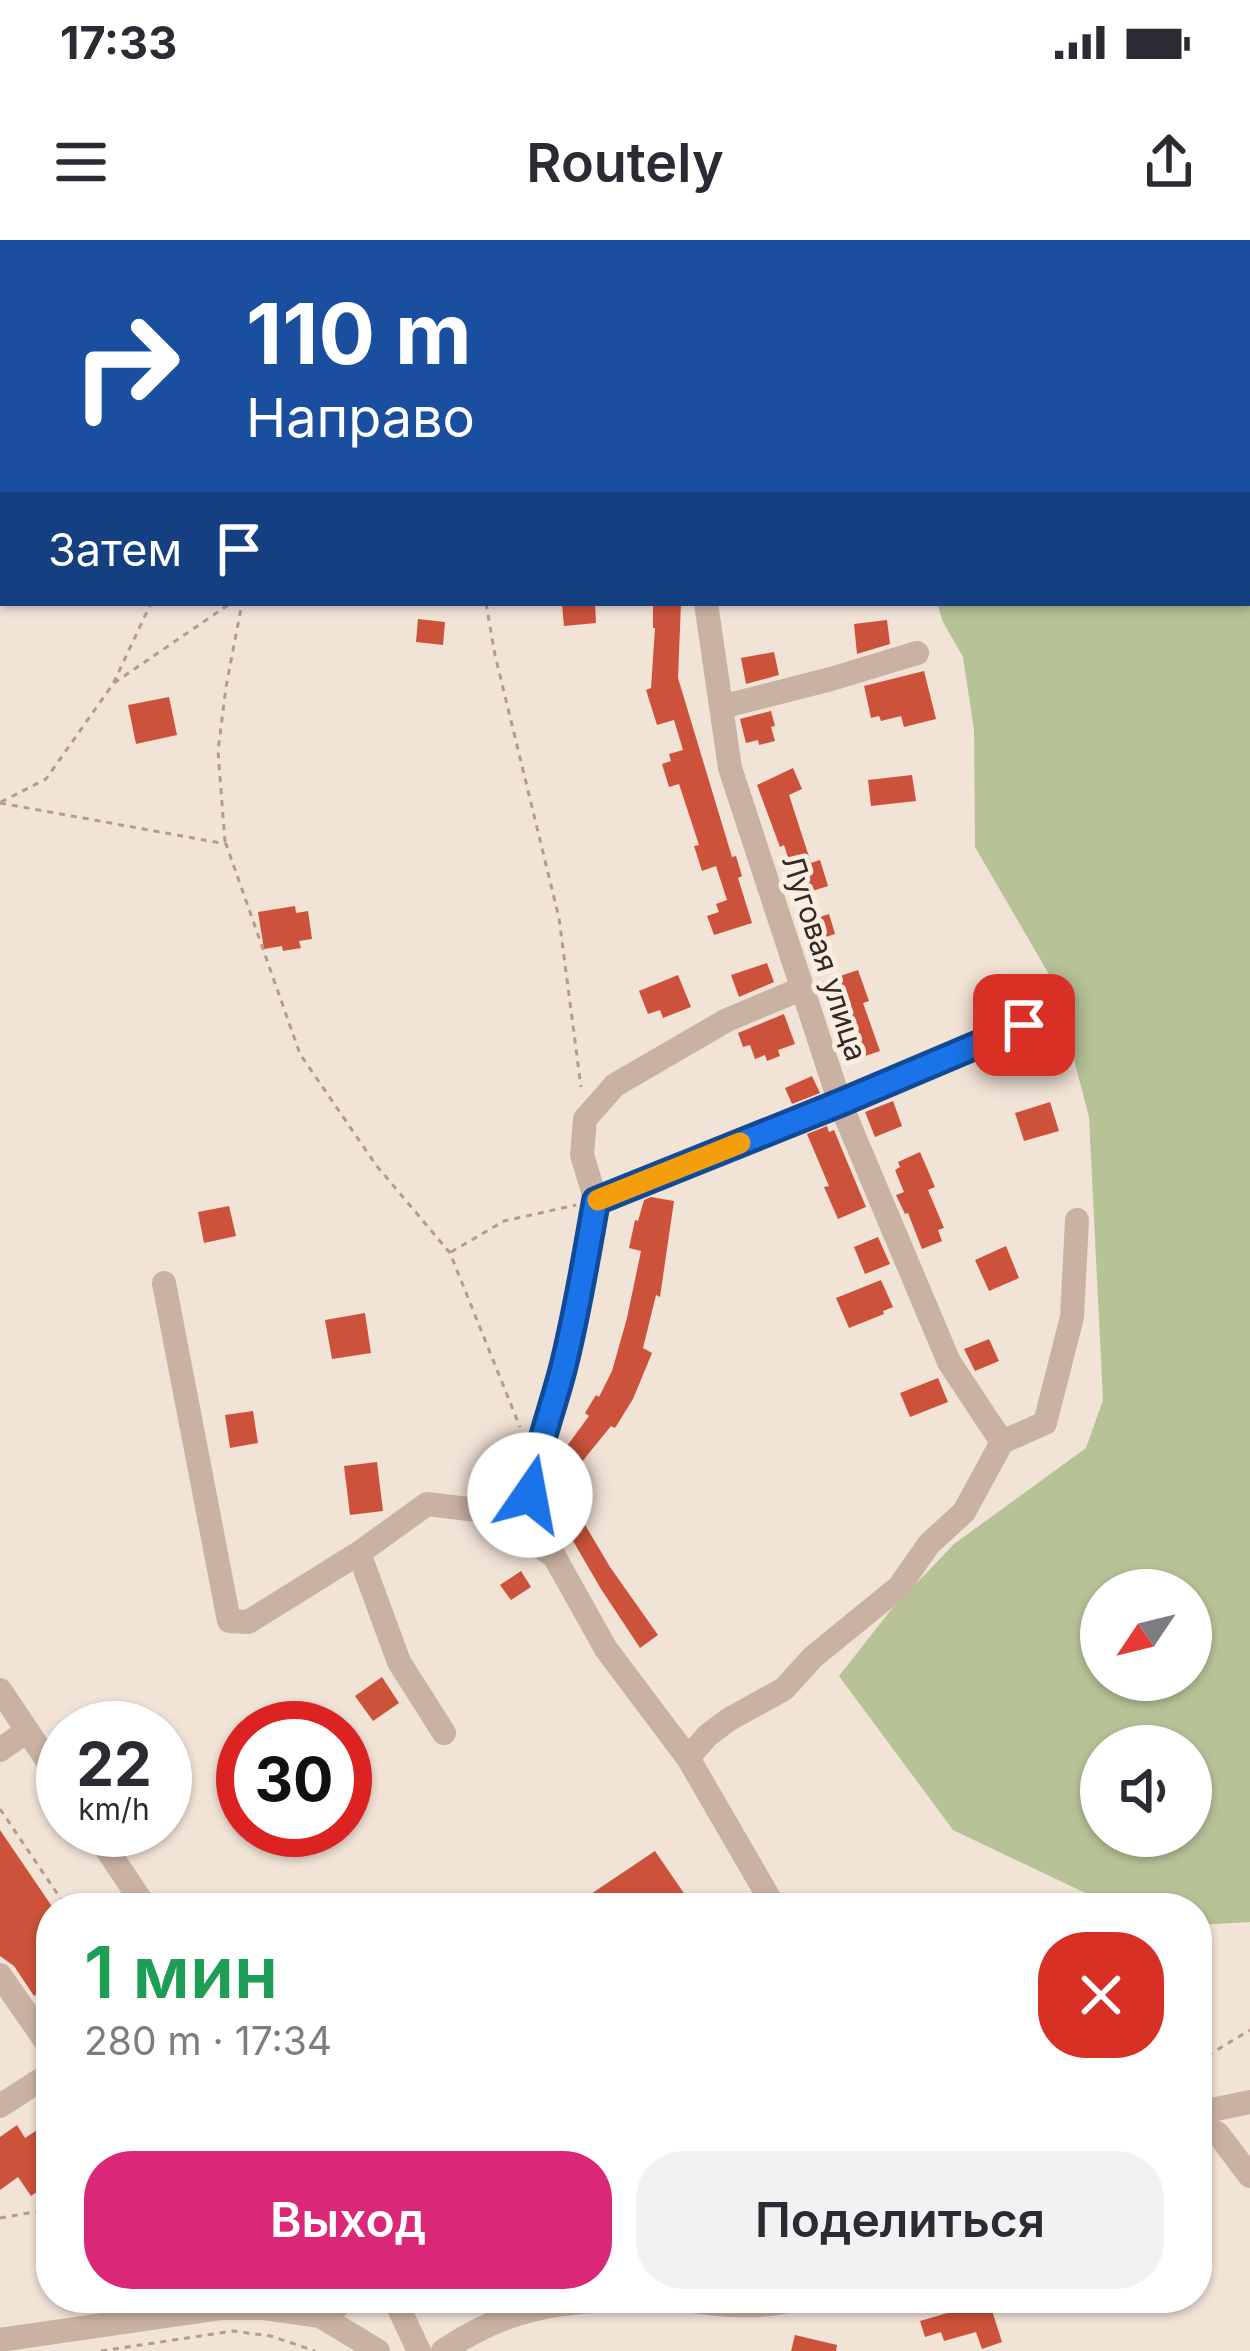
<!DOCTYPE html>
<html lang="ru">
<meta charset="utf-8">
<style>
:root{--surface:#fff;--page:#f2f2f3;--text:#2b2b33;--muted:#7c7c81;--accent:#db2777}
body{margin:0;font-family:Inter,sans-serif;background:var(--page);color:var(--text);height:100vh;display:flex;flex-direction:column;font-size:45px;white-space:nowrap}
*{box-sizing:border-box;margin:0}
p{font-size:39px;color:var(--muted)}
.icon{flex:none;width:66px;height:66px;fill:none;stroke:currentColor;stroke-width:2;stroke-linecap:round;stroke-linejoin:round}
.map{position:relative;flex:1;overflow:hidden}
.sheet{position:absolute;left:36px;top:1653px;width:1176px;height:420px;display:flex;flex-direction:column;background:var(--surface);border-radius:48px;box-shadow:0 3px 9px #0004}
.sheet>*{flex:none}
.guide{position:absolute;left:0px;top:0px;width:1251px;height:366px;box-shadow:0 3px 9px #0004;background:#1a4fa0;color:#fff;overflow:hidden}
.needle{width:78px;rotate:235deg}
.fabs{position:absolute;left:1080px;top:1329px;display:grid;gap:24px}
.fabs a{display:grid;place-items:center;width:132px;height:132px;border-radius:50%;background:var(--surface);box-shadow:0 3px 9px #0004;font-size:60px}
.speed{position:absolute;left:36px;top:1461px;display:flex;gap:24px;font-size:60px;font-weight:700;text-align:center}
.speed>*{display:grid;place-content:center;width:156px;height:156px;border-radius:50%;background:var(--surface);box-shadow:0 3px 9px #0004;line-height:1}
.speed small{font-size:30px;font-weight:400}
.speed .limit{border:18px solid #d22;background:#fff;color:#111}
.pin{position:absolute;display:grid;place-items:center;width:102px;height:102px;color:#fff;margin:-51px;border-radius:24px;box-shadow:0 6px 18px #0006}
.me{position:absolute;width:132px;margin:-66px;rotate:12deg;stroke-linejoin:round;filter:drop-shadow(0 0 9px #0008)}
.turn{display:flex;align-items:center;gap:42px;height:252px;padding:0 48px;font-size:54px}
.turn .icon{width:156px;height:156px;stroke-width:2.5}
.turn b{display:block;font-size:84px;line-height:102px}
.then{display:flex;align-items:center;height:114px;padding:0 48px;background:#0003;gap:24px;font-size:45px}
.round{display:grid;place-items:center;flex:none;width:126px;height:126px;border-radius:48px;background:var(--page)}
.summary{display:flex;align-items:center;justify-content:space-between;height:204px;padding:0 48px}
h1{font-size:72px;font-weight:600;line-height:90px;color:#1e9e55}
.primary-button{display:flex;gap:24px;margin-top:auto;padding:24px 48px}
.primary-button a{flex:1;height:138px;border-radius:48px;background:var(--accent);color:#fff;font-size:48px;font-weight:600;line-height:138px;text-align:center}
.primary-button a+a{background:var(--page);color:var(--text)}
.status{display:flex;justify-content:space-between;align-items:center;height:84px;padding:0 60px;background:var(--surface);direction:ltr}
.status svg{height:33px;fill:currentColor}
header{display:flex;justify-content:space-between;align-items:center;height:156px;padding:0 48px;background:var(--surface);font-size:54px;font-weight:600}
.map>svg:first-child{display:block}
.green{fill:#b7c297;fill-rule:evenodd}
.building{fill:#cc523b}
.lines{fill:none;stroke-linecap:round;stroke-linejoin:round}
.path{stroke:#b69b8d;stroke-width:3;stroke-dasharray:6 6;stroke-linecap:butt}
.minor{stroke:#cab2a3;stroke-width:24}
.route-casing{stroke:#114b97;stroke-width:30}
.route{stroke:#1a73e8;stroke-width:21}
.slow{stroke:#f59e0b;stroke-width:21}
.labels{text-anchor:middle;stroke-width:10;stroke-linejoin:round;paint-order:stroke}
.street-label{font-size:30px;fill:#352925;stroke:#faeee3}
</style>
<div class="status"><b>17:33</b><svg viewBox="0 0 49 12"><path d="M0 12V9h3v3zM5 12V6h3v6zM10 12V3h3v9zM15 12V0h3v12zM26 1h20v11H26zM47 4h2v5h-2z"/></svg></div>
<header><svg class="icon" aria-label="menu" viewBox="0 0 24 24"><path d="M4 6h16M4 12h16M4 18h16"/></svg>Routely<svg class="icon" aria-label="share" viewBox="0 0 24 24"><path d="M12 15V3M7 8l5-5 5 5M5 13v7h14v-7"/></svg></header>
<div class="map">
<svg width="1250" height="2111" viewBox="0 0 1250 2111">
<rect width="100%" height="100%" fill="#f2e3d7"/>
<path class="green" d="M 882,0 L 1250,0 L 1250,1682 L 1197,1685 L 1197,1668 L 1117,1668 L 953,1590 L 839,1436 L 890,1371 L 954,1304 L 1086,1208 L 1103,1160 L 1089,877 L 1054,743 L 975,607 L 974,490 L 963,417 L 943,382 L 937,363 L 1248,363 L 1248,3 L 882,3 ZM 1101,1350 L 1191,1350 L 1191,1440 L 1101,1440 ZM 1101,1506 L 1191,1506 L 1191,1596 L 1101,1596 Z"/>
<path class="building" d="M 595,363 L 596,383 L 564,386 L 562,364 Z
M 653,363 L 681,363 L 678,438 L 732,617 L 736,616 L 742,636 L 738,638 L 752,683 L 714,695 L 707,676 L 719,672 L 716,664 L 727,660 L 716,626 L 702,631 L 694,606 L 699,605 L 679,544 L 669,547 L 662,524 L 671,521 L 669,514 L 683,510 L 674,480 L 657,485 L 646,450 L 651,448 L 655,388 L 653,388 Z
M 418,379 L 445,382 L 443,405 L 416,402 Z
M 887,380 L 890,404 L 857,414 L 854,384 Z
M 774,412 L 779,435 L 746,444 L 741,418 Z
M 924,431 L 936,479 L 904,487 L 901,476 L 881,481 L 879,476 L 871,478 L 864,446 Z
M 169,457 L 177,495 L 136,504 L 128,465 Z
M 771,471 L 775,486 L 771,487 L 775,501 L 759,505 L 758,500 L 746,503 L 740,479 Z
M 793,528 L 802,549 L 789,555 L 811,623 L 820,620 L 828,646 L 800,655 L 784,605 L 780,607 L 757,545 Z
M 912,535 L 916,561 L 871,566 L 868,540 Z
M 295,666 L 296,673 L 308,671 L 312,699 L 299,701 L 301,708 L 283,711 L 282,706 L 264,709 L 258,672 Z
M 829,674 L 835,694 L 808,703 L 801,683 Z
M 767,723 L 774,742 L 739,757 L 731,735 Z
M 858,730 L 869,761 L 863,763 L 880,811 L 850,821 L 822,742 Z
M 678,735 L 691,767 L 663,778 L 660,770 L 648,774 L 639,751 Z
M 784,774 L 795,804 L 778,810 L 780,816 L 767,821 L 765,815 L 755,819 L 750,805 L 743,807 L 738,793 Z
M 812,836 L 820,853 L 792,864 L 785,848 Z
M 893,861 L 902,886 L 875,897 L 865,872 Z
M 1050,862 L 1059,891 L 1024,901 L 1015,873 Z
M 827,886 L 829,892 L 834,890 L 866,967 L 838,979 L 824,947 L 829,946 L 807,894 Z
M 920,912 L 935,947 L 928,950 L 944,988 L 938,990 L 942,1001 L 922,1009 L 908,973 L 905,974 L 896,955 L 904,952 L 895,930 L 900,927 L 898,922 Z
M 651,957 L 674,961 L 660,1057 L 656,1055 L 643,1108 L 652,1113 L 633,1159 L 615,1188 L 611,1186 L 559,1250 L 578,1273 L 610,1327 L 658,1395 L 640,1408 L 601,1349 L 562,1282 L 561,1284 L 555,1274 L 546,1253 L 550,1229 L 589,1176 L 585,1173 L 596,1155 L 599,1157 L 612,1131 L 627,1078 L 641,1011 L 629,1008 L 635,980 L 638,981 L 644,960 Z
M 229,966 L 236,996 L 204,1003 L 198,972 Z
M 878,997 L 890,1024 L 865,1034 L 854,1007 Z
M 1006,1006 L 1019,1038 L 989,1051 L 975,1020 Z
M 881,1040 L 893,1067 L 883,1071 L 884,1074 L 849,1088 L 836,1058 Z
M 365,1073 L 371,1113 L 332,1119 L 325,1080 Z
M 989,1099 L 999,1121 L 975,1131 L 964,1109 Z
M 938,1138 L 948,1162 L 910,1177 L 900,1153 Z
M 253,1171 L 258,1203 L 230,1208 L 225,1175 Z
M 377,1222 L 383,1271 L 350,1275 L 344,1226 Z
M 521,1331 L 531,1347 L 511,1360 L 500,1345 Z
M 382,1437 L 399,1463 L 373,1481 L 355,1456 Z
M 0,1590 L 51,1665 L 51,1745 L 34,1756 L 14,1726 L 0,1716 Z
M 655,1611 L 694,1668 L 570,1668 Z
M 51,1881 L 51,1942 L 31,1956 L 18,1937 L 0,1950 L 0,1897 L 17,1885 L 25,1898 Z
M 965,2058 L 988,2058 L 1002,2102 L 982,2109 L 976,2092 L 944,2101 L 941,2092 L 925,2097 L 920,2081 L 968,2067 Z
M 795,2095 L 837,2105 L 836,2111 L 791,2111 Z"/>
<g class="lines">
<path class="path" d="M 194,0 L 195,3
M 1161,0 L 1197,3
M 395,3 L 397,0
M 485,3 L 489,0
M 1248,352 L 1250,355
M 486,363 L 495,415 L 559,678 L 581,847
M 114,443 L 231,363
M 1,562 L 46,539 L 113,444 L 151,363
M 0,563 L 226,604 L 300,814 L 376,925 L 450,1013 L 520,1187
M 225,602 L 218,511 L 226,447 L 242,363
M 451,1012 L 504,981 L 576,965
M 0,1569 L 67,1668
M 1197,1822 L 1250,1790
M 0,1978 L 51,1969
M 101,2111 L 233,2091 L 271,2096 L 315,2111"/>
<path class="minor" d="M 657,0 L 657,3
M 850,0 L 851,3
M 706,363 L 730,528 L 840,863 L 949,1122 L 1002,1202
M 721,467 L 831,439 L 917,413
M 596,961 L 582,915 L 585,879 L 615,845 L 727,780 L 801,749
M 164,1043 L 229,1381 L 248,1382 L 359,1313 L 427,1264 L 485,1271 L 554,1316
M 359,1313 L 399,1422 L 444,1493
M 0,1450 L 63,1544
M 0,1510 L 27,1491
M 688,1518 L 707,1496 L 728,1480 L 784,1449 L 813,1417 L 899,1347 L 929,1304 L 964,1272 L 1002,1202 L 1045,1183 L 1072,1077 L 1077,980
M 94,1590 L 146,1668
M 775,1668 L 688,1518 L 606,1409 L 554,1316 L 529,1255 L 534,1222 L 563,1129 L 578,1062 L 596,961 L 840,863 L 1024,785
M 0,1735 L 51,1809
M 0,1866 L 51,1833
M 1197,1873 L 1250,1862
M 1197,1883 L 1218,1894 L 1250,1936
M 394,2058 L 419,2111
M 671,2058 C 713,2064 757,2071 799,2058
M 320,2076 L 339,2065 L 342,2058
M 0,2100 L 220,2068 L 264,2068 L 320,2076 L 378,2111
M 443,2111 C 509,2066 556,2063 633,2058"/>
</g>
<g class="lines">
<defs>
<path id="route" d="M 530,1255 C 536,1211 552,1171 563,1128 C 577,1073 586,1017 596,961 L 840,863 L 1024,785"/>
</defs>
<use href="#route" class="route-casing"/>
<use href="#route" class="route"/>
<path class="slow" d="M 598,960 L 740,903"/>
</g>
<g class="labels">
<g class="street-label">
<text transform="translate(824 718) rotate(72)" y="10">Луговая улица</text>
</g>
</g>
</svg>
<div class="fabs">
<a><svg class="needle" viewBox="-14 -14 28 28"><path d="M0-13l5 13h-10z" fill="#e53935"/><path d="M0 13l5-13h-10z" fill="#7c7c81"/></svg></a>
<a><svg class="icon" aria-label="sound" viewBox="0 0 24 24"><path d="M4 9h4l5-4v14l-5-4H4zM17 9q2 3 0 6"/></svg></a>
</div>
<div class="speed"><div>22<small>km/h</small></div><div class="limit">30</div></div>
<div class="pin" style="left:1024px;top:785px;background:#d93025"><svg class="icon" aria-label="arrive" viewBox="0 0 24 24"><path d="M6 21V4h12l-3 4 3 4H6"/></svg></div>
<svg class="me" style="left:530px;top:1255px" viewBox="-20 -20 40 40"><circle r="19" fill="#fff"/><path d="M0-13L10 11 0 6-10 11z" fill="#1a73e8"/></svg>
<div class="guide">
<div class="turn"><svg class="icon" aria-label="right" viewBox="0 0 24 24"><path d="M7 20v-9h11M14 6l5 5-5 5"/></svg><div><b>110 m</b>Направо</div></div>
<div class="then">Затем<svg class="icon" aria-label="arrive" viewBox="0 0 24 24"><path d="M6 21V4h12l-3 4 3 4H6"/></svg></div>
</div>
<section class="sheet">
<div class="summary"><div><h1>1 мин</h1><p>280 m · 17:34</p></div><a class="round" style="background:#d93025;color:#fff"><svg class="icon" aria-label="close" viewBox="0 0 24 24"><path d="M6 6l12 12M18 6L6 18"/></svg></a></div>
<div class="primary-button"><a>Выход</a><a>Поделиться</a></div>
</section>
</div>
